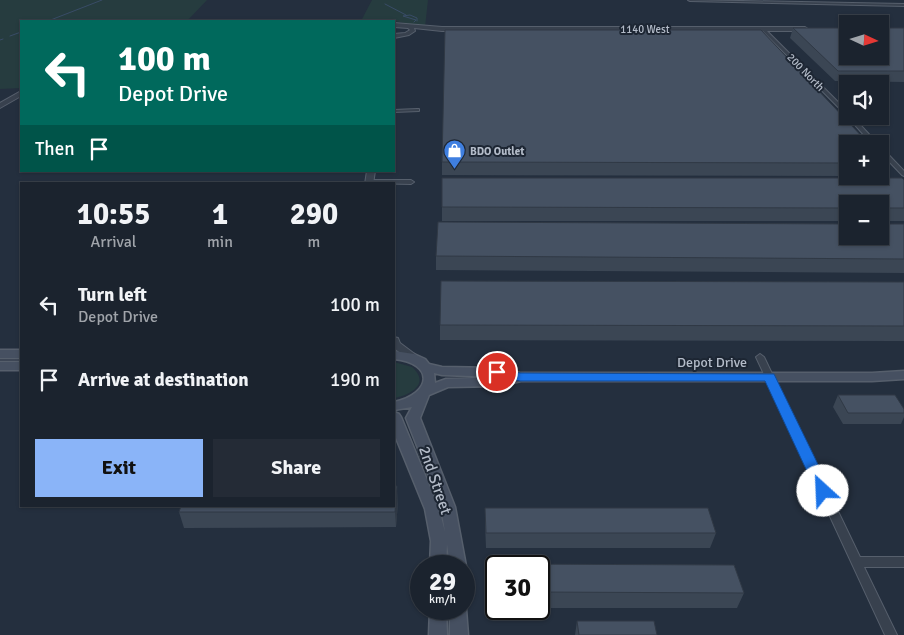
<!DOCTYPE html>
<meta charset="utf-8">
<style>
:root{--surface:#1b232e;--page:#242b36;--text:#f1f3f6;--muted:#a0a4aa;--line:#39404a;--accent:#8ab4f8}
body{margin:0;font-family:Signika,sans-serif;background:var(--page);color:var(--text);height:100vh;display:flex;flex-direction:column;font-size:19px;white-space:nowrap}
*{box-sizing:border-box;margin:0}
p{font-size:16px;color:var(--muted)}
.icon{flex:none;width:28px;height:28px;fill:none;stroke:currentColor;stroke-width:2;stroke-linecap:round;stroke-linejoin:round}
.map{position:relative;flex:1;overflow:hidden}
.side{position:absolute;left:20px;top:182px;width:375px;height:325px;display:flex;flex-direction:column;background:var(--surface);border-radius:0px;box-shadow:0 1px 4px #0004,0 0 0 1px var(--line)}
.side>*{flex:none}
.hud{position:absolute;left:20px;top:20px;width:375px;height:152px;border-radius:0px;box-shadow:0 1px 4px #0004,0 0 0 1px var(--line);background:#00695c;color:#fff;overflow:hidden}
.needle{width:32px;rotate:94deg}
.controls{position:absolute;left:839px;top:15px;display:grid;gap:10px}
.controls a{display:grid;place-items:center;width:50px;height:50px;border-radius:0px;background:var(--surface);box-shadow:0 1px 4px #0004,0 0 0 1px var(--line);font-size:25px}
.speed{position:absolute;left:410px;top:555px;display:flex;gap:10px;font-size:25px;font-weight:700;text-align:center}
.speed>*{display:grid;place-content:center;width:65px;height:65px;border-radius:50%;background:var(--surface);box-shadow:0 1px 4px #0004,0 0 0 1px var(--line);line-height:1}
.speed small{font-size:12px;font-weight:400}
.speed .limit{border:2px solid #111;border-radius:8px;background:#fff;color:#111}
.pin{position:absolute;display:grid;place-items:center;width:42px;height:42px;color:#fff;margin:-21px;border:2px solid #fff;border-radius:50%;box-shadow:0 1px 5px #0007}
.me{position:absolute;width:55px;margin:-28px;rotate:335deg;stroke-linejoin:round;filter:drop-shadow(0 0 4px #0008)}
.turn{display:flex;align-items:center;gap:18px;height:105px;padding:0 15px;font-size:22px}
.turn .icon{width:65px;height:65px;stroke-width:2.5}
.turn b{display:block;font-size:35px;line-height:42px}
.then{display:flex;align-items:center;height:48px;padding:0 15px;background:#0003;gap:10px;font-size:19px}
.eta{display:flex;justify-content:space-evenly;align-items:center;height:85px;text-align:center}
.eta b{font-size:30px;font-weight:700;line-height:35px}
.action{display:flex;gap:10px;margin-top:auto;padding:10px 15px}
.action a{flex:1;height:58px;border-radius:0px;background:var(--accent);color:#111;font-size:20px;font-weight:700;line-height:58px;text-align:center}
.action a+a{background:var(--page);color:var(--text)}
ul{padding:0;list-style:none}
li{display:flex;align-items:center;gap:15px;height:75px;padding:0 15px}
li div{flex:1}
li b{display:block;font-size:19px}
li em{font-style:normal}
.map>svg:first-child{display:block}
.green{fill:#263c3f}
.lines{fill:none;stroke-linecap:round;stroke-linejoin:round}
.stream{stroke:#394c67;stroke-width:1}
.minor-casing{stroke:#565f6c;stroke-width:2}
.tertiary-casing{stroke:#565f6c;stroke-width:2}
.secondary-casing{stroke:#565f6c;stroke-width:3}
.minor{fill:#38414e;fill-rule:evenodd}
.tertiary{fill:#38414e;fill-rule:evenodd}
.secondary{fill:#465061;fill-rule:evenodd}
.wall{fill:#3b4654}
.shaded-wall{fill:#303945}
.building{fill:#455162;stroke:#303945}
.route{fill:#1a73e8;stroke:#114b97}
.labels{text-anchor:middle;stroke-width:4;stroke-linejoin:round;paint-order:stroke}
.far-street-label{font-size:11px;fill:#b4bcc9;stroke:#1d2633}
.far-poi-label{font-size:11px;font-weight:bold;fill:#b4bcc9;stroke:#1d2633;text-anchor:start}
.street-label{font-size:14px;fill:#b4bcc9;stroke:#1d2633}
.near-street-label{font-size:16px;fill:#b4bcc9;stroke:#1d2633}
</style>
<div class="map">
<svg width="904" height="635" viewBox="0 0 904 635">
<rect width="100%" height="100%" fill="#242f3e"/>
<path class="green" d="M 0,0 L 207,0 L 187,21 L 21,21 L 21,88 L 0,89 Z
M 372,0 L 428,0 L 425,27 L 394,21 L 361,21 Z
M 394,362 L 412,367 C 431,384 410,395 394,398 Z"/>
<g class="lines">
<path class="stream" d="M 385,4 L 406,15
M 48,21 L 102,0
M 414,22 L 416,20 L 403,16 L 410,15 L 417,18 L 417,21
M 10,36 L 21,32
M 0,40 L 3,39"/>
<defs>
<path id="minor" d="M 762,28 L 764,28 L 848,112 L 848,116 L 852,116 L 878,144 L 872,144 L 847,116 L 762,30 Z
M 417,109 L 419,109 L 419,111 L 394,112 L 394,110 Z
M 880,147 L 882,148 L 904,171 L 904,176 L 902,175 L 880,152 Z
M 369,180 L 411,180 L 414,182 L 411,184 L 367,183 L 367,181 Z
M 760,354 L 764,357 L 860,557 L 904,557 L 904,567 L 864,567 L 897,635 L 885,635 L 756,357 Z"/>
<path id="tertiary" d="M 688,0 L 904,4 L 904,6 L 690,1 Z
M 394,23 L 442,27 L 805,27 L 808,29 L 805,31 L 442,31 L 414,28 L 415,31 L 409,35 L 394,38 L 394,34 L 405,33 L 410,30 L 408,28 L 394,27 Z
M 21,91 L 21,96 L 0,108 L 0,103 Z
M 367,171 L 375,171 L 373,184 L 365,184 Z
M 394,337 L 398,338 L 400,343 L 416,355 L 417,357 L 416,359 L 408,359 L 394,348 Z"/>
<path id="secondary" d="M 0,350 L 21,350 L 21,358 L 0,358 Z
M 394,351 L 414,354 L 425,359 L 429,364 L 442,367 L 497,368 L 520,373 L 872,373 L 904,371 L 904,379 L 872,381 L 521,381 L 499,386 L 448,387 L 429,395 L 420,418 L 455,507 L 466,566 L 464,571 L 464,566 L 450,566 L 447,544 L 446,566 L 430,566 L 431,541 L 425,509 L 394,433 L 394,412 L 399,414 L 401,417 L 439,509 L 445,532 L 441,507 L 406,418 L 412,407 L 394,410 L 394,402 C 432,394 435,363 394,359 ZM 434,373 L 442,375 L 502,377 L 446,379 L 435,383 Z
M 0,362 L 21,362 L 21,370 L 0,370 Z
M 464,604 L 466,609 L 468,635 L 450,635 L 450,609 L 464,609 Z
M 430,609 L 446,609 L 447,635 L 429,635 Z"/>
</defs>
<use href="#minor" class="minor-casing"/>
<use href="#tertiary" class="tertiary-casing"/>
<use href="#secondary" class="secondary-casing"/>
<use href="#minor" class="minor"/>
<use href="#tertiary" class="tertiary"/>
<use href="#secondary" class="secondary"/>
</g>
<path class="wall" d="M 793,28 L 904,28 L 904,82 L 835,81 L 790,38 Z
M 848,144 L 848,176 L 442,175 L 442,162 Z
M 880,156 L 887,163 L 882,176 L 880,176 Z
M 904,180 L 904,221 L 880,221 L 880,204 L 848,204 L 848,221 L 442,221 L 442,207 Z
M 904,224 L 904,273 L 436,270 L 436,256 Z
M 904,282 L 904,341 L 440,340 L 440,325 Z
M 838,395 L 904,409 L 904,417 L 901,424 L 843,424 L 833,407 Z
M 398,502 L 396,527 L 184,528 L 179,512 Z
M 485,508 L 716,533 L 710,548 L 486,548 L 485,523 Z
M 495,564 L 734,565 L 744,593 L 737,608 L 539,608 L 539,566 L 496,566 L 496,608 L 494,579 Z
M 577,621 L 657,635 L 575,635 Z"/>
<path class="shaded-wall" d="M 397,486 L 398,502 L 396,527 L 395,512 Z"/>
<path class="building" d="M 793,28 L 848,28 L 848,56 L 880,56 L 880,28 L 904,28 L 904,71 L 838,71 Z
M 445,30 L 761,30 L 869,144 L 848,144 L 848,163 L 442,162 Z
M 880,156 L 887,163 L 880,163 Z
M 442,178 L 902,178 L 904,180 L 904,208 L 880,208 L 880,204 L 848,204 L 848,208 L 442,207 Z
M 438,222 L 848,224 L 848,236 L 880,236 L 880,224 L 904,224 L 904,259 L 436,256 Z
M 441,281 L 904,282 L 904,326 L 440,325 Z
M 838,395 L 895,395 L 904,409 L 904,413 L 848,413 Z
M 394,486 L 397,486 L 395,512 L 179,512 L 181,506 L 394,506 Z
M 485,508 L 708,508 L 716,533 L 486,533 Z
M 495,564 L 734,565 L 744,593 L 539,592 L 539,566 L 496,566 L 496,587 Z
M 577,621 L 654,621 L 657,635 L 579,635 Z"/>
<path class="route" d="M 497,368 L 520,373 L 774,374 L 831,491 L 829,495 L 823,497 L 818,495 L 765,381 L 520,381 L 492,375 L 491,372 L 492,369 Z"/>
<defs>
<symbol id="shop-pin" viewBox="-11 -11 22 30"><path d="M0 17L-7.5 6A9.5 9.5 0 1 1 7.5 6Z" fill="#3f7fe0" stroke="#1d2633"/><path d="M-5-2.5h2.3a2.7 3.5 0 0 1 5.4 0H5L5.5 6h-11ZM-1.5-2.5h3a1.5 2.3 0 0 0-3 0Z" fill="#fff"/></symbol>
</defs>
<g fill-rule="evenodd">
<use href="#shop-pin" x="442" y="138" width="25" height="34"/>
</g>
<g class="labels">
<g class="far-street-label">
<text x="645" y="33">1140 West</text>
<text transform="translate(806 72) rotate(46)" y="4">200 North</text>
</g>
<g class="far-poi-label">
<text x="470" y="155">BDO Outlet</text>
</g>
<g class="street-label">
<text x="712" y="367">Depot Drive</text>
</g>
<g class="near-street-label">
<text transform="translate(436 480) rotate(71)" y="6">2nd Street</text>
</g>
</g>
</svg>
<div class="controls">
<a><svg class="needle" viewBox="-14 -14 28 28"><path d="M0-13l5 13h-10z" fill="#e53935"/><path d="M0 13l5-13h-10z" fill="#a0a4aa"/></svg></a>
<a><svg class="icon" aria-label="sound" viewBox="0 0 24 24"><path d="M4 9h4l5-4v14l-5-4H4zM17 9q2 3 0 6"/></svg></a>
<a>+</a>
<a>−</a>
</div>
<div class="speed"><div>29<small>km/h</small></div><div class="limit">30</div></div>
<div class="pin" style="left:497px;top:372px;background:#d93025"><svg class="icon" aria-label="arrive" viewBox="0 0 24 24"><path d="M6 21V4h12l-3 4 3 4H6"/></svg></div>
<svg class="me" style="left:823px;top:491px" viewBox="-20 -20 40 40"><circle r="19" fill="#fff"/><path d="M0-13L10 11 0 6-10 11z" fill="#1a73e8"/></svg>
<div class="hud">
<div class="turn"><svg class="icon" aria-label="left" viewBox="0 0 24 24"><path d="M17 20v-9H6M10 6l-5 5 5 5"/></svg><div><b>100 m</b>Depot Drive</div></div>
<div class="then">Then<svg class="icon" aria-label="arrive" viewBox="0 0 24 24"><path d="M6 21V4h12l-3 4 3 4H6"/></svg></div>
</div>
<section class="side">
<div class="eta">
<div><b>10:55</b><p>Arrival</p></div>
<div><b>1</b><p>min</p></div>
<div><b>290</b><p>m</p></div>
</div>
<ul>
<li><svg class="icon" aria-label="left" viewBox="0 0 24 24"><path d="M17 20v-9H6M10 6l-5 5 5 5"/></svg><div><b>Turn left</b><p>Depot Drive</p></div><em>100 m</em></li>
<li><svg class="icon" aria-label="arrive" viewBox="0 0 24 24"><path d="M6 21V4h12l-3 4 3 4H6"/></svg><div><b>Arrive at destination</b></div><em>190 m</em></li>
</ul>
<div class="action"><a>Exit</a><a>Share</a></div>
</section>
</div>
